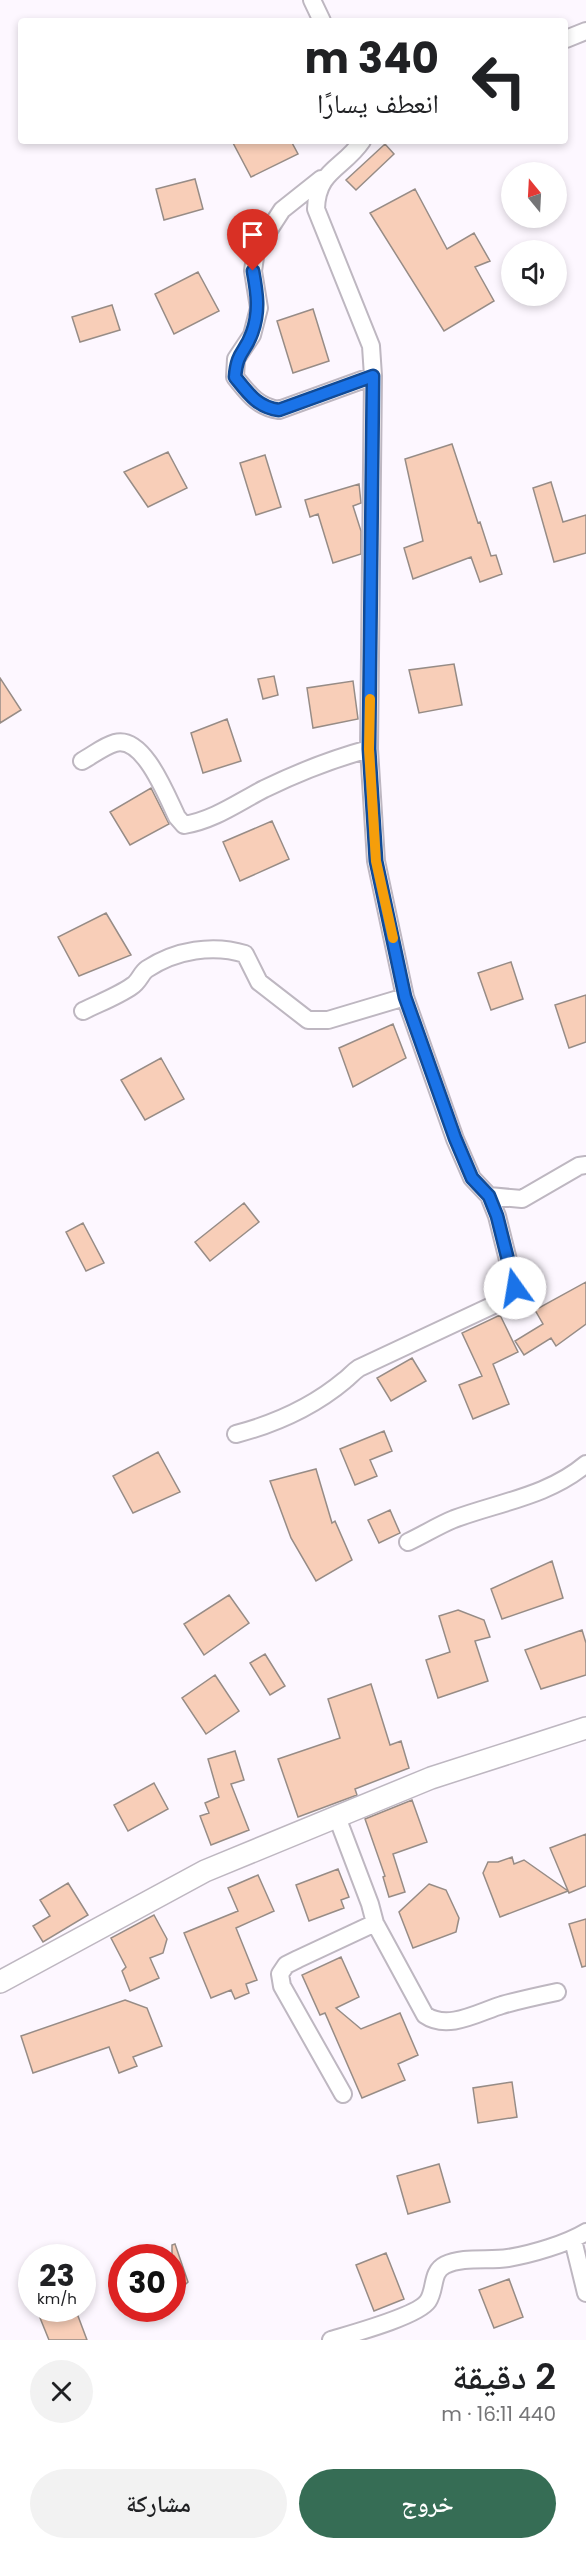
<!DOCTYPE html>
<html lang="ar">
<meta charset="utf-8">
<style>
:root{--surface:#fff;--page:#f2f2f2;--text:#202124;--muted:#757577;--accent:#366d55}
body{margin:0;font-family:Poppins,"Noto Naskh Arabic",sans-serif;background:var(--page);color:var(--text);direction:rtl;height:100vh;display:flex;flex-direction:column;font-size:22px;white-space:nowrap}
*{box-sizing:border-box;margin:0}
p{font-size:20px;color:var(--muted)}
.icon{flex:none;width:33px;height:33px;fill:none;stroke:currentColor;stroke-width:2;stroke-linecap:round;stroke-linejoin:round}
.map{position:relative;height:2340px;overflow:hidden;direction:ltr}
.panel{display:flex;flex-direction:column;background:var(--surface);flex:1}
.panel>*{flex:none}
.top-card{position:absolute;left:18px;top:18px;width:550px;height:126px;border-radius:6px;box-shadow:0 3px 9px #0003;direction:rtl;background:#fff;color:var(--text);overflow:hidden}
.needle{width:39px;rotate:342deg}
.buttons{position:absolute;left:501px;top:162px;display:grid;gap:12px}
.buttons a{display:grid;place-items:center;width:66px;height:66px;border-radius:50%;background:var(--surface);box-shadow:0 3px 9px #0003;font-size:30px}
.speed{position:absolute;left:18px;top:2244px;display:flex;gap:12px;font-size:30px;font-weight:700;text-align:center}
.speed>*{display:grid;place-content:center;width:78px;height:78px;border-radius:50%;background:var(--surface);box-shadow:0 3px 9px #0003;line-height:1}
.speed small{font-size:15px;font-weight:400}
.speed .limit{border:9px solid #d22;background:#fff;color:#111}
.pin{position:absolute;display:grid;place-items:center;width:51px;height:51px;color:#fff;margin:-62px -26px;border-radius:50% 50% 50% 0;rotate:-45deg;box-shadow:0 0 6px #0007}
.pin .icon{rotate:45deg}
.me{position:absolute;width:66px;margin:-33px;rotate:347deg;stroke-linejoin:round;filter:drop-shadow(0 0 4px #0008)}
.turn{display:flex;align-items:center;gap:21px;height:126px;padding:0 30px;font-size:27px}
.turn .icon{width:78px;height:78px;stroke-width:2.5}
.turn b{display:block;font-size:42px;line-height:51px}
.round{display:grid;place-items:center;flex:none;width:63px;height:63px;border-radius:32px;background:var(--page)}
.head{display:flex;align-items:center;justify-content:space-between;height:102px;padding:0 30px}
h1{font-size:36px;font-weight:600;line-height:45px}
.button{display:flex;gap:12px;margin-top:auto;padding:12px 30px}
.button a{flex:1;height:69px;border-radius:36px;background:var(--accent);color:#fff;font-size:24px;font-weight:600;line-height:69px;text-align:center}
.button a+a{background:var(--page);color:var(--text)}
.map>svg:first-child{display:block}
.building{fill:#f8ceb8;stroke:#978c86;stroke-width:1.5}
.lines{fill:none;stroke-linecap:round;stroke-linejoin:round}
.minor-casing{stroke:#beb7c1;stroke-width:20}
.tertiary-casing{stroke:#beb7c1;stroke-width:24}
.minor{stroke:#fff;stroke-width:16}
.tertiary{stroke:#fff;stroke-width:21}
.route-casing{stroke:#114b97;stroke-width:15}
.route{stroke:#1a73e8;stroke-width:10}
.slow{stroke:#f59e0b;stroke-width:10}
</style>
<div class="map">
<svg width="586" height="2340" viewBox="0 0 586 2340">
<rect width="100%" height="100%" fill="#fdf7ff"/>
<path class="building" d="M 232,141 L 291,141 L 298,154 L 251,177 Z
M 385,144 L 394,154 L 356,190 L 346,180 Z
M 195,179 L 203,209 L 164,220 L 156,189 Z
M 415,189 L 447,249 L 474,233 L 490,261 L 475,267 L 494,301 L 444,331 L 370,213 Z
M 198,272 L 219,311 L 174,334 L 155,294 Z
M 112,305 L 120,330 L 80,342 L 72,317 Z
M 313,309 L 329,361 L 293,373 L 277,321 Z
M 452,444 L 478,523 L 480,522 L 491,556 L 496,555 L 502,574 L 480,582 L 471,557 L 413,579 L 404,548 L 423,541 L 405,459 Z
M 168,452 L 187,488 L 148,507 L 124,472 Z
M 265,455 L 281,507 L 256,515 L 240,463 Z
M 551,482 L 563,522 L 586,515 L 586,553 L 554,562 L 533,488 Z
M 359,484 L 361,503 L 353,506 L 361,531 L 361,554 L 333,563 L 318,514 L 310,517 L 305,500 Z
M 454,664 L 462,705 L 419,713 L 409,670 Z
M 274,676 L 278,695 L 263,699 L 258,679 Z
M 0,678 L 21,710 L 0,723 Z
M 353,681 L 358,719 L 313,728 L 307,688 Z
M 227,719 L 241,761 L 203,773 L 191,733 Z
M 151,788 L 169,824 L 130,845 L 110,812 Z
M 272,821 L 289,859 L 240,881 L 223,842 Z
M 106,913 L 131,955 L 79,976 L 58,937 Z
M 511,962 L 523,999 L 491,1010 L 478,973 Z
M 586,995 L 586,1042 L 569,1048 L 555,1005 Z
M 393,1024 L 406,1058 L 353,1087 L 339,1048 Z
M 161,1058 L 184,1099 L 145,1120 L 121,1080 Z
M 244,1203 L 259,1222 L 210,1261 L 195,1242 Z
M 83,1223 L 104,1263 L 86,1271 L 66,1232 Z
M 586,1282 L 586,1324 L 556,1346 L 551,1338 L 524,1355 L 515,1341 L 543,1324 L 535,1310 Z
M 500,1315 L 518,1352 L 493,1364 L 509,1404 L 473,1419 L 459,1385 L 482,1376 L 462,1333 Z
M 412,1358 L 426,1381 L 391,1401 L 377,1378 Z
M 384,1431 L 392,1451 L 370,1460 L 377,1476 L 355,1485 L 340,1449 Z
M 158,1452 L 180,1492 L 133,1513 L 113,1476 Z
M 316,1469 L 332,1523 L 335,1521 L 352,1560 L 316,1581 L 291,1538 L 270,1481 Z
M 390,1510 L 400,1533 L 379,1543 L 368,1520 Z
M 552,1561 L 563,1598 L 502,1619 L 491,1589 Z
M 229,1595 L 249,1623 L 204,1655 L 184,1624 Z
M 458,1610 L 484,1620 L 490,1637 L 475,1641 L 488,1681 L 438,1698 L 426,1660 L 450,1652 L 439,1616 Z
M 582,1630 L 586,1643 L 586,1675 L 541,1689 L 525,1650 Z
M 265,1654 L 285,1686 L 270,1695 L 250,1663 Z
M 215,1675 L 239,1711 L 206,1734 L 182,1698 Z
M 371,1684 L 390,1745 L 401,1741 L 409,1768 L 355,1789 L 357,1795 L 298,1817 L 278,1759 L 340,1738 L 328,1699 Z
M 235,1751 L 244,1780 L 231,1784 L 249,1830 L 211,1845 L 200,1816 L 209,1813 L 205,1803 L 219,1797 L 208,1759 Z
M 154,1783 L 168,1809 L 128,1831 L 114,1805 Z
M 412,1800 L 427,1842 L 393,1854 L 405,1892 L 389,1897 L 383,1877 L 385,1876 L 365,1819 Z
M 586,1834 L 586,1886 L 569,1893 L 550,1848 Z
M 512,1857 L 514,1864 L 524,1860 L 568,1891 L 500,1917 L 483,1873 L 488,1862 L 498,1862 Z
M 338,1869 L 349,1897 L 341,1900 L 344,1908 L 309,1921 L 296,1885 Z
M 258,1875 L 274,1911 L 236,1928 L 257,1980 L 246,1984 L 249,1993 L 235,1999 L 231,1990 L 211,1998 L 184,1933 L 238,1911 L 228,1888 Z
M 68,1883 L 88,1915 L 43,1942 L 33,1926 L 50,1916 L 40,1900 Z
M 429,1884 L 446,1890 L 459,1918 L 456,1932 L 413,1948 L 399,1912 Z
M 154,1915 L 167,1939 L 163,1953 L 150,1958 L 159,1978 L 130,1991 L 122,1971 L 126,1967 L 111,1938 Z
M 586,1919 L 586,1966 L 582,1967 L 569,1924 Z
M 341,1957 L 359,1997 L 336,2008 L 361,2029 L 400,2013 L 418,2055 L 398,2064 L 405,2080 L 362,2098 L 325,2013 L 320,2015 L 302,1975 Z
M 125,2000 L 147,2008 L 162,2046 L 133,2057 L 137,2066 L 119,2073 L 109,2047 L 33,2073 L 21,2036 Z
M 512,2082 L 517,2117 L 478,2123 L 473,2088 Z
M 439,2164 L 450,2202 L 408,2214 L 397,2176 Z
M 175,2244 L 188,2282 L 172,2297 L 172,2245 Z
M 386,2253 L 404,2299 L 374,2311 L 356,2265 Z
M 509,2279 L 523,2317 L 494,2328 L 479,2290 Z
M 36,2308 L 75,2308 L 87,2340 L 49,2340 Z"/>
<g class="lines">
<defs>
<path id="minor" d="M 312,0 L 322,21
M 566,39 L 586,31
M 321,179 L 282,210 L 256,250 L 253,271 L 259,308 L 252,335 L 236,359 L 235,377 C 248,393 257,407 279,410 L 373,376
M 82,761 C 93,755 104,746 115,743 C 144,735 167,797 177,817 L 184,825 C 214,820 237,803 264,789 C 299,772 332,759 369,749
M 83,1011 C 99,1003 118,996 132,986 C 139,982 141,973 147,969 C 176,950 213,944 245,954 L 259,982 L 308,1020 L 328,1020 L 405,997
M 489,1196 L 522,1199 L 579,1166 L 586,1165
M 236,1434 C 274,1424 314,1406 345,1380 C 350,1376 353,1372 359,1368 L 500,1302 L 510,1297 L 515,1288 L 497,1216 L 489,1196 L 472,1178 L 455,1139 L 405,997 L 376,861 L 369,749 L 373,376 L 371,346 L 316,209 C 317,170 343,169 362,141
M 408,1542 C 423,1535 439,1525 454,1519 C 500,1502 548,1496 586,1464
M 337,1817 L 370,1904 L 375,1923 L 425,2015 C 448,2031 479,2012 502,2005 C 520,2000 538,1996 557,1992
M 343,2094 L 282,1986 L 280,1974 L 286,1965 L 298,1959 L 375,1923
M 573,2240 L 586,2293
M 331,2340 C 351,2334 418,2316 428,2301 C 436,2289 431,2272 445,2265 C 463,2256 489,2261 508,2258 C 532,2254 566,2244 586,2232"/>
<path id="tertiary" d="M 0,1982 L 205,1871 L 431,1778 L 586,1728"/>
</defs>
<use href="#minor" class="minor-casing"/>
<use href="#tertiary" class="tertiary-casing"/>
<use href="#minor" class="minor"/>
<use href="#tertiary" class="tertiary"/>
</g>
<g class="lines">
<defs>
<path id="route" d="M 253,271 C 257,293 260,311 252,333 C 245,353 237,351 235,377 C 248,393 257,407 279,410 L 373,376 L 369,749 L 376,861 L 405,997 L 455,1138 L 472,1178 L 489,1196 L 497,1216 L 515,1288"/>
</defs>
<use href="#route" class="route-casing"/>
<use href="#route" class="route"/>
<path class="slow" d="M 370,699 L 369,749 L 376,861 L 393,938"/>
</g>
</svg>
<div class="buttons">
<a><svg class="needle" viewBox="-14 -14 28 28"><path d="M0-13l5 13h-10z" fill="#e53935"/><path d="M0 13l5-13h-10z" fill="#757577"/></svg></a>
<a><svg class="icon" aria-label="sound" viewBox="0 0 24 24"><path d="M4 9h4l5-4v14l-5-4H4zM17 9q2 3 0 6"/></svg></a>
</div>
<div class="speed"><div>23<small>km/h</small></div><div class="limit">30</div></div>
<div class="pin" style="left:253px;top:271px;background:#d93025"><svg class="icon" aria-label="arrive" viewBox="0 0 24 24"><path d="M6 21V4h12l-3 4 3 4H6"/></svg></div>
<svg class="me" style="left:515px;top:1288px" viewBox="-20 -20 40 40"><circle r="19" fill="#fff"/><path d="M0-13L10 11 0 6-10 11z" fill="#1a73e8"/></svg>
<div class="top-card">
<div class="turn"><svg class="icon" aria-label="left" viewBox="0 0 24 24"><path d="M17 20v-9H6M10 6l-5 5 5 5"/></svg><div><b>340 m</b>انعطف يسارًا</div></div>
</div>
</div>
<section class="panel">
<div class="head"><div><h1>2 دقيقة</h1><p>440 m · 16:11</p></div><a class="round"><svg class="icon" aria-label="close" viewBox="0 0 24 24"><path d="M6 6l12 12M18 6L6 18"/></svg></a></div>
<div class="button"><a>خروج</a><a>مشاركة</a></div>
</section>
